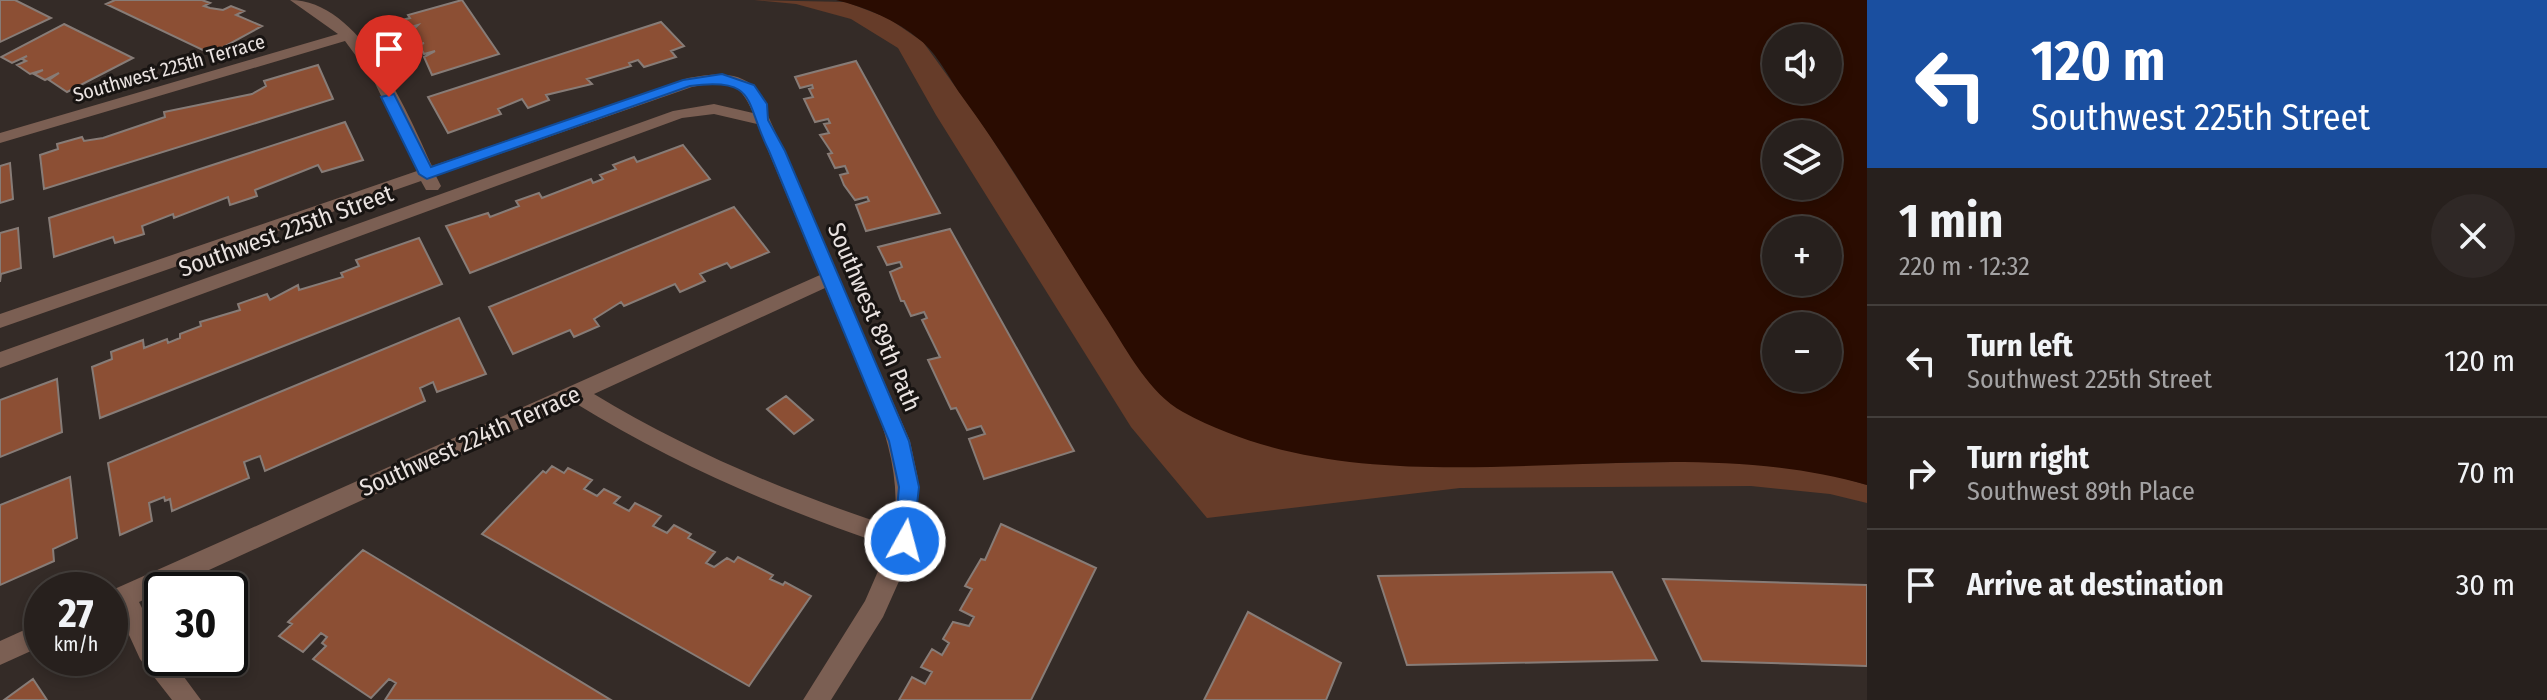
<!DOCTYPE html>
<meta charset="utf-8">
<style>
:root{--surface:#27201d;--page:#2f2826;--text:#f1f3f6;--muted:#a4a3a4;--line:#433e3b}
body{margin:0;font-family:"Fira Sans Condensed",sans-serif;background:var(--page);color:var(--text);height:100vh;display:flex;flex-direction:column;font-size:30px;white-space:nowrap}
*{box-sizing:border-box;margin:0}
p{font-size:26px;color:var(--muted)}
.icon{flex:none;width:44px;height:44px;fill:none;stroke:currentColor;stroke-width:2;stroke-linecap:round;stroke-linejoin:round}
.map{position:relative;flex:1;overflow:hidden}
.details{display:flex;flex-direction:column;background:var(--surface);width:680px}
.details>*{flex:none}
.hud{background:#1a4fa0;color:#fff;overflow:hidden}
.tools{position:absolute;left:1762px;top:24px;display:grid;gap:16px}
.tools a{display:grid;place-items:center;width:80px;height:80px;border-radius:50%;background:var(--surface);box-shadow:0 4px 12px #0003,0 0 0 2px var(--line);font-size:40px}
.speed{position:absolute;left:24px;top:572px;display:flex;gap:16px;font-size:40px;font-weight:700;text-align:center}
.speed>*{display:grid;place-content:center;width:104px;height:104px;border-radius:50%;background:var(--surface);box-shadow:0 4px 12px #0003,0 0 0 2px var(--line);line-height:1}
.speed small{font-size:20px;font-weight:400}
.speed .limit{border:4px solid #111;border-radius:12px;background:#fff;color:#111}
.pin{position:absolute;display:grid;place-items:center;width:68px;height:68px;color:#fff;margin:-82px -34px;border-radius:50% 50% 50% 0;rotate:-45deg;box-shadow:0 0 8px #0007}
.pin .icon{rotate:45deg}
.me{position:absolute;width:88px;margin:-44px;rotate:7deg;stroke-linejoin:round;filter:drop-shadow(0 0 6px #0008)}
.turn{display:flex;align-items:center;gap:28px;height:168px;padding:0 32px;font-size:36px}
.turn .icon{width:104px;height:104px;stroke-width:2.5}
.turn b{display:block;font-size:56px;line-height:68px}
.round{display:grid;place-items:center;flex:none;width:84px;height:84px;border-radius:42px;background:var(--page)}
.summary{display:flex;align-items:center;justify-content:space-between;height:136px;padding:0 32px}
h1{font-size:48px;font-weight:700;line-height:60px}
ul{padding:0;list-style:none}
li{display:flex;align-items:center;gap:24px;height:112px;padding:0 32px;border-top:2px solid var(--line)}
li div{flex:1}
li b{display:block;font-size:30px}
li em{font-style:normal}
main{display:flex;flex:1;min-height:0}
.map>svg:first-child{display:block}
.green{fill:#663c29}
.water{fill:#2a0c01;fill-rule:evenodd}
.building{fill:#8c4f34;stroke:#877c77;stroke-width:2}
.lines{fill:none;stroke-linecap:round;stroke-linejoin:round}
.street{fill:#7b5f53;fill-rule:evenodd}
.route{fill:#1a73e8;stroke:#114b97;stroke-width:2}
.labels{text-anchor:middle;stroke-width:6;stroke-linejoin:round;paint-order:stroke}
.far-street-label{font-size:20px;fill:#eae3e1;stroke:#181412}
.street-label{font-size:24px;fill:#eae3e1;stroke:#181412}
</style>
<main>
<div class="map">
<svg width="1867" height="700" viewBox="0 0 1867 700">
<rect width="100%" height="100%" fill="#342b27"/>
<path class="green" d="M 754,0 L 846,2 L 888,18 L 923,42 L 983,125 L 1143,374 L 1455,466 L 1729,461 L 1816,470 L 1867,485 L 1867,503 L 1830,494 L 1751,486 L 1460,488 L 1207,518 L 1131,427 L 936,115 L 898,48 L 851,19 L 796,4 Z"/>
<path class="water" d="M 836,0 L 1867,0 L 1867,485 C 1648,421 1387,523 1183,412 C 1149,393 1128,352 1108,321 C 1059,246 1014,167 961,95 C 949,78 937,53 920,40 C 896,20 866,7 836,0 ZM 1776,38 L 1828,38 L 1828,90 L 1776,90 ZM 1776,134 L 1828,134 L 1828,186 L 1776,186 ZM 1776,230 L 1828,230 L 1828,282 L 1776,282 ZM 1776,326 L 1828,326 L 1828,378 L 1776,378 Z"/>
<path class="building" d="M 0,0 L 15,0 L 51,18 L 0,42 Z
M 115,0 L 202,0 L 210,3 L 204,6 L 210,8 L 223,10 L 231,6 L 244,11 L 236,15 L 262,26 L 211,54 L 106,4 Z
M 462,0 L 499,54 L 432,75 L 424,57 L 435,51 L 424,54 L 419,45 L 424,43 L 415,45 L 412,39 L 419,37 L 414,29 L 418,25 L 407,28 L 402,20 L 410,18 L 408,15 Z
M 661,22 L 684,46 L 671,51 L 676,57 L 644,67 L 638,60 L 629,63 L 631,66 L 587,79 L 592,84 L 546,95 L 549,100 L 528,108 L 522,99 L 498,109 L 501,114 L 448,133 L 428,97 Z
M 64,24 L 133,58 L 67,92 L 49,80 L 59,73 L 45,80 L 34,74 L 43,70 L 30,74 L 17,65 L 26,61 L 22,59 L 27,56 L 12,63 L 1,57 Z
M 856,61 L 940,213 L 866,231 L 856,205 L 869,201 L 867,197 L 855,200 L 844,185 L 840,175 L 848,173 L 845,166 L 835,168 L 828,154 L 832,153 L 820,135 L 829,133 L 824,124 L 830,123 L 828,119 L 815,122 L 804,99 L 813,97 L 809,89 L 813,88 L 812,85 L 800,88 L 795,77 Z
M 318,65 L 333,99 L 44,189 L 40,155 L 58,149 L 57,144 L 82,137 L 84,141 L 103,138 L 165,117 L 164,112 L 252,94 L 266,86 L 264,81 Z
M 345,122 L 363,160 L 322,172 L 318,165 L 255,190 L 257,196 L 230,205 L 228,197 L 174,218 L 173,214 L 142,226 L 144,234 L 115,243 L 113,237 L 54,257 L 49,218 Z
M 683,145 L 710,179 L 470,273 L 446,226 L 488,213 L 490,217 L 519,206 L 516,201 L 539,193 L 542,198 L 591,179 L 593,183 L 603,179 L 600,175 L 616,169 L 613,165 L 634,157 L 637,162 Z
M 10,163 L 13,199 L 0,203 L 0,166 Z
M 734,207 L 769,252 L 731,268 L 727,263 L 700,274 L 705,281 L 680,292 L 675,284 L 624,306 L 621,302 L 594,319 L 599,326 L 574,337 L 570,330 L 513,354 L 489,307 Z
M 18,228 L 21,268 L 1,274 L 0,282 L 0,233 Z
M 950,229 L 1074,451 L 984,479 L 969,439 L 985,434 L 981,426 L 967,430 L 956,408 L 951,409 L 928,360 L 940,357 L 922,320 L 927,318 L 924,312 L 911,316 L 904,301 L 901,301 L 890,272 L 902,267 L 900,262 L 887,265 L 878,247 Z
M 419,238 L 442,284 L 100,418 L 92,367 L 112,359 L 111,352 L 143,340 L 144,348 L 167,339 L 168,343 L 180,338 L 180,334 L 201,326 L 200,322 L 240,310 L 238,304 L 267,294 L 270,300 L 298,285 L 299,290 L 343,277 L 341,273 L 359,266 L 356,260 Z
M 459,318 L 486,374 L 437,392 L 433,382 L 420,388 L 425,401 L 265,471 L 260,456 L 244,462 L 249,478 L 172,511 L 170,499 L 165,501 L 164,497 L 149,503 L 152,521 L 120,535 L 108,463 Z
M 57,379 L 62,432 L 0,457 L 0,400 Z
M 786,396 L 813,420 L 794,434 L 767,409 Z
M 552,466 L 564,473 L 568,468 L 592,480 L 584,489 L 597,496 L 604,489 L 620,497 L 614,503 L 629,511 L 635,503 L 661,516 L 653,526 L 667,533 L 674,525 L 691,534 L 688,538 L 715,552 L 706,563 L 714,567 L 727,558 L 734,562 L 738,557 L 773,575 L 770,579 L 783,585 L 785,582 L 811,596 L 749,686 L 482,534 L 543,471 L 546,473 Z
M 70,477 L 77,538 L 53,549 L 54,561 L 0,585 L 0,505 Z
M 1001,524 L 1096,568 L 1031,700 L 899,700 L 912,677 L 925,684 L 932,672 L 921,667 L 932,649 L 942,655 L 949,643 L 943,639 L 953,622 L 969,626 L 974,617 L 960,610 L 972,589 L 965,586 L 981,559 L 985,560 Z
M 363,550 L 611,700 L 385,700 L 396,683 L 389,679 L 371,698 L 313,659 L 326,646 L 322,643 L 327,637 L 321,633 L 303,652 L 279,636 L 292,624 L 288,622 Z
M 1612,572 L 1657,660 L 1407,665 L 1378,576 Z
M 1663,579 L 1867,585 L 1867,666 L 1702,661 Z
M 1248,612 L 1341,663 L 1326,700 L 1204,700 Z
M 33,679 L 47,700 L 4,700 Z"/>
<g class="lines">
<path class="street" d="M 290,0 C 360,0 407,110 432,166 L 688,78 C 713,74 736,70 756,88 L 910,441 L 918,479 L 917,541 L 883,617 L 831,700 L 803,700 L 865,601 L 889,546 C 779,509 674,464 575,403 L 139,602 L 162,648 L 162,658 L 170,658 L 201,700 L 172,700 L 140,659 L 118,611 L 110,614 L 110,591 L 820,275 L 757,124 L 714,114 L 682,118 L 0,368 L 0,352 L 673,111 L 714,104 L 753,113 C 739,79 725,81 692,87 L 436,176 L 441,186 L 438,190 L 426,190 L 421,181 L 0,328 L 0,314 L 417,171 L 373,79 L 345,41 L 0,143 L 0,133 L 338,34 ZM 825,288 C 854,358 908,452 893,527 C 788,493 688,451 594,394 Z
M 42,622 L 42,646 L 0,665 L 0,641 Z"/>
</g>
<path class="route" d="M 722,74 L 754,85 L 767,104 L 768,120 L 785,151 L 909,441 L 919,487 L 912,548 L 897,548 L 894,541 L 899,487 L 889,441 L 769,151 C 744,102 759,77 690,86 L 427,179 L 419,174 L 381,97 L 394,94 L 431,167 L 683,80 Z"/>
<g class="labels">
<g class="far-street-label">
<text transform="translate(169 68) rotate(-16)" y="7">Southwest 225th Terrace</text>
</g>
<g class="street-label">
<text transform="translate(286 231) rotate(-20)" y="8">Southwest 225th Street</text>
<text transform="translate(874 317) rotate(67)" y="8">Southwest 89th Path</text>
<text transform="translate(470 441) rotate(-24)" y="8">Southwest 224th Terrace</text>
</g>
</g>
</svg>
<div class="tools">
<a><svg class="icon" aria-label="sound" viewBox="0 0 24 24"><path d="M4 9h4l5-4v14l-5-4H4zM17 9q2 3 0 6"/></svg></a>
<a><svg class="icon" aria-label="layers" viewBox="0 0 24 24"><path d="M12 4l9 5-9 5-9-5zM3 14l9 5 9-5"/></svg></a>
<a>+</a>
<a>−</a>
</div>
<div class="speed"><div>27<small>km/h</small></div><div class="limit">30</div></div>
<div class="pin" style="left:389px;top:97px;background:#d93025"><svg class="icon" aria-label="arrive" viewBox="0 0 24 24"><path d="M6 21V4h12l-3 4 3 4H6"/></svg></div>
<svg class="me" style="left:905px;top:541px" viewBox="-20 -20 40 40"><circle r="17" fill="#1a73e8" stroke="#fff" stroke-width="3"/><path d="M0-11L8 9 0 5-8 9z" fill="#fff"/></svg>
</div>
<section class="details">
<div class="hud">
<div class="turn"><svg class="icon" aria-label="left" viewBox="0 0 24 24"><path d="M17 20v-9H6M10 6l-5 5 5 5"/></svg><div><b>120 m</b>Southwest 225th Street</div></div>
</div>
<div class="summary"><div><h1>1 min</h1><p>220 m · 12:32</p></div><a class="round"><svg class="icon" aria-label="close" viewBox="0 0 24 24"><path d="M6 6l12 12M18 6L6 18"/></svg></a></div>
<ul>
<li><svg class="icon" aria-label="left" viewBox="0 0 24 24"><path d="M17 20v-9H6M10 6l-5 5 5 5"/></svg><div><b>Turn left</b><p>Southwest 225th Street</p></div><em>120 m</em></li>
<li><svg class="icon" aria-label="right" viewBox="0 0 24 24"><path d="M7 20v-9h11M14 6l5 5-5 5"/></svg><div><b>Turn right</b><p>Southwest 89th Place</p></div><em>70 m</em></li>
<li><svg class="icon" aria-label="arrive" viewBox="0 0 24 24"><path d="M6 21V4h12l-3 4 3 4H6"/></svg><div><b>Arrive at destination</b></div><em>30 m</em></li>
</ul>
</section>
</main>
